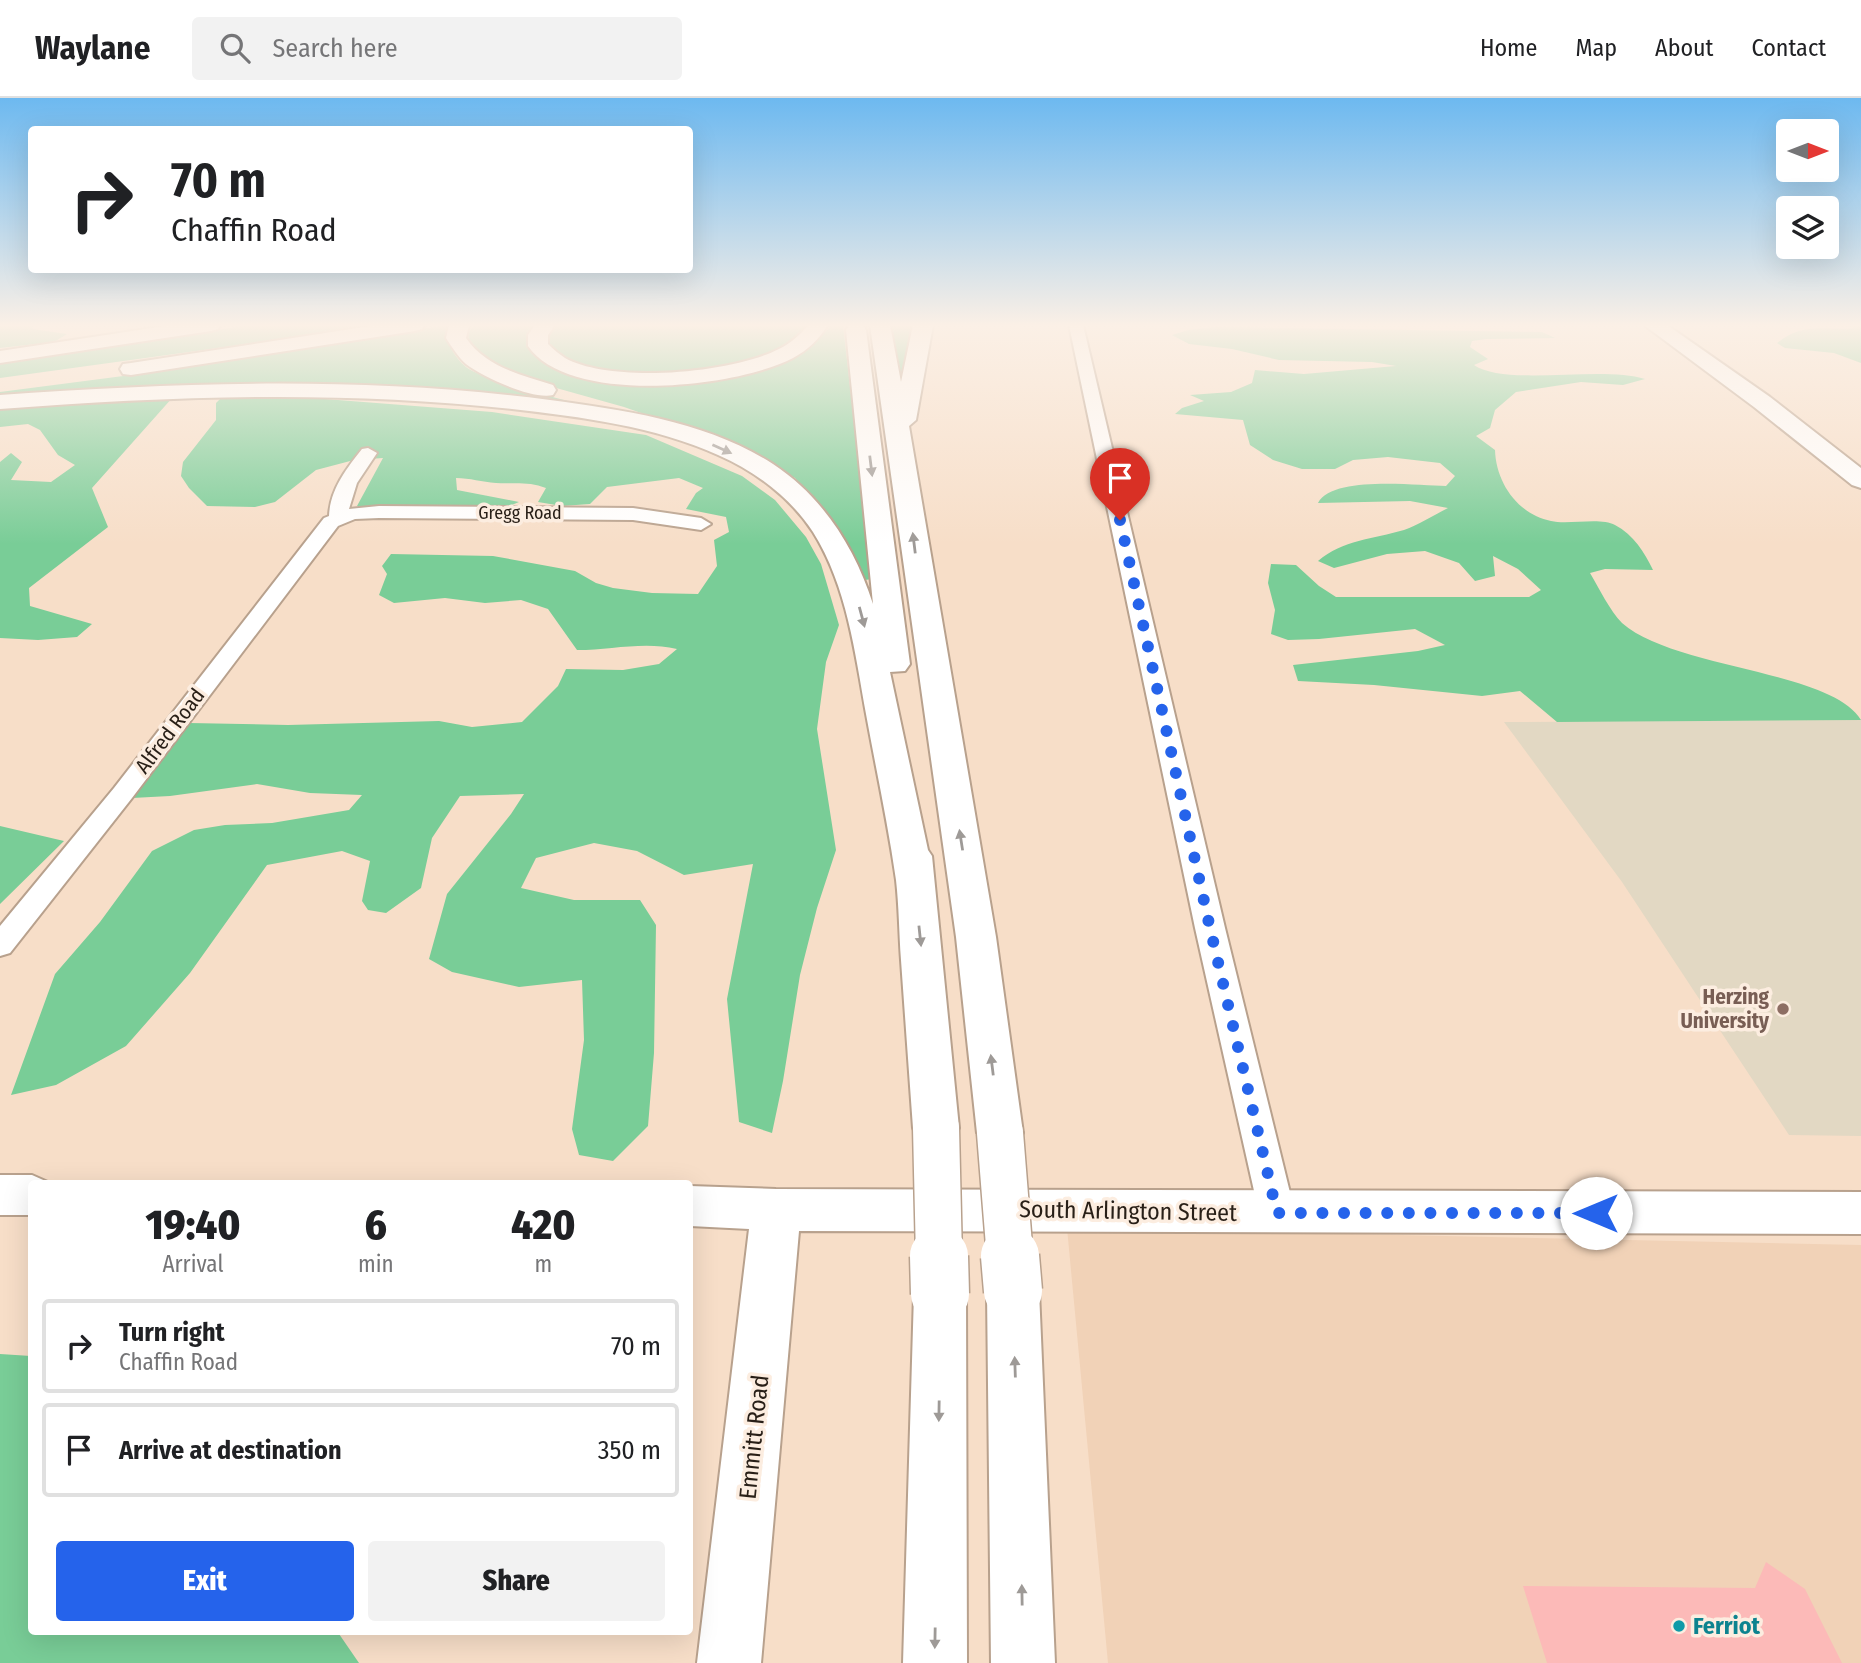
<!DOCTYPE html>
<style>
:root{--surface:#fff;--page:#f2f2f2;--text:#202124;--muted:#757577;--line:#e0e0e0;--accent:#2563eb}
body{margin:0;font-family:"Fira Sans Condensed",sans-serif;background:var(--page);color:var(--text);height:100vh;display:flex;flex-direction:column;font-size:26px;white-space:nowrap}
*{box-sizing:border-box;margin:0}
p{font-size:23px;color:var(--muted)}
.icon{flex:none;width:38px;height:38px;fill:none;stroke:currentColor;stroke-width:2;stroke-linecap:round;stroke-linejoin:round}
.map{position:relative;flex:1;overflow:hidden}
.side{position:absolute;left:28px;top:1082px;width:665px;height:455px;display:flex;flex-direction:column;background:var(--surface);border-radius:7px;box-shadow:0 7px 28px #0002}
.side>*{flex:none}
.hud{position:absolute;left:28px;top:28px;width:665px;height:147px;border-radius:7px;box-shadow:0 7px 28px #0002;background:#fff;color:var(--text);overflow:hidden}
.needle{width:46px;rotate:90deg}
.buttons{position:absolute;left:1776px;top:21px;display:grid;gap:14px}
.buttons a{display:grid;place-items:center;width:63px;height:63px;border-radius:7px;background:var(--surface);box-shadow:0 7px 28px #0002;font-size:35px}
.pin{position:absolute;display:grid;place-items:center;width:60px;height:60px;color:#fff;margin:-72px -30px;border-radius:50% 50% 50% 0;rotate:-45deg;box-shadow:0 0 7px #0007}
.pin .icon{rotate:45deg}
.me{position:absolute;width:77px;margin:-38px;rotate:270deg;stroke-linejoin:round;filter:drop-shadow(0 0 5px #0008)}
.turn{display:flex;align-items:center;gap:24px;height:147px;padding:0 28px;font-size:32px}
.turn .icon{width:91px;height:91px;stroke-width:2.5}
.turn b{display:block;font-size:49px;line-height:60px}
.eta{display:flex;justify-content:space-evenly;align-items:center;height:119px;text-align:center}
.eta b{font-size:42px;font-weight:800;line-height:49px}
.action{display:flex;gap:14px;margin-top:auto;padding:14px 28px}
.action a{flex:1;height:80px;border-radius:7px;background:var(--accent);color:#fff;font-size:28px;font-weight:800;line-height:80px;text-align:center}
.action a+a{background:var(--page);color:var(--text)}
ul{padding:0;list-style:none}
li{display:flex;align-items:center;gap:21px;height:94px;margin:0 14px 10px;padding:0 14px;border:4px solid var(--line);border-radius:7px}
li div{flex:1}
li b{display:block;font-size:26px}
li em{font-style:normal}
header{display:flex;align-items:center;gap:42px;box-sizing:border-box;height:98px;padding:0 35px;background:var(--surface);border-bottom:2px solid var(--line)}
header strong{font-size:33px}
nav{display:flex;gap:38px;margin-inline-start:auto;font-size:24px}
.search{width:490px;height:63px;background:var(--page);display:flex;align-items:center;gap:18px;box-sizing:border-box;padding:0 24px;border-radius:7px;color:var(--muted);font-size:26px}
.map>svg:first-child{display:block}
.built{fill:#f1d2b7}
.education{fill:#e2d8c3}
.green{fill:#79cd97}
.building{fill:#fcbab8}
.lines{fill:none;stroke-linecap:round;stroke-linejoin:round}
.street-casing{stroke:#b8a18d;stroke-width:4}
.secondary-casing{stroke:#b8a18d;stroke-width:4}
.highway-casing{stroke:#b8a18d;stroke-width:4}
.street{fill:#fff;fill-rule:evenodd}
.secondary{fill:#fff;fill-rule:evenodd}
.highway{fill:#fff;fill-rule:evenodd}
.highway-bridge-far1-casing{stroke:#b8a18d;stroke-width:49;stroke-linecap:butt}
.highway-bridge-casing{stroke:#b8a18d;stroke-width:61;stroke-linecap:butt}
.highway-bridge-far1{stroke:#fff;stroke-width:46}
.highway-bridge{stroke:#fff;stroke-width:58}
.oneway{fill:#9e9a97}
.route{stroke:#2563eb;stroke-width:12;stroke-dasharray:0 21.6}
.education-dot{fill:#8d6e63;stroke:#fcede0;stroke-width:2.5}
.culture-dot{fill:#0f9aa8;stroke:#fcede0;stroke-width:2.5}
.labels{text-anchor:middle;stroke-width:7;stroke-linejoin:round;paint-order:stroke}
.far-street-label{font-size:18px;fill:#281f17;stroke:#fcede0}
.street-label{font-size:21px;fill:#281f17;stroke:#fcede0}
.education-label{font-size:21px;font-weight:bold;fill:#785e54;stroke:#fcede0;text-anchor:end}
.near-street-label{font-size:24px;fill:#281f17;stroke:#fcede0}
.near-culture-label{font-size:24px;font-weight:bold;fill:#0d838f;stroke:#fcede0;text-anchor:start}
</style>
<header>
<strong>Waylane</strong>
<div class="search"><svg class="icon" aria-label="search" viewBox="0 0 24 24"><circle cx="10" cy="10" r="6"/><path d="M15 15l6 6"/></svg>Search here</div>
<nav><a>Home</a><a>Map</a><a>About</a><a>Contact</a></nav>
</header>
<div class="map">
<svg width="1861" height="1565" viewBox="0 0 1861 1565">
<rect width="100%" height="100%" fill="#f7dec8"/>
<path class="built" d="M 1067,1130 L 1861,1147 L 1861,1565 L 1108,1565 Z"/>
<path class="education" d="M 1861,622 L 1861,1038 L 1789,1037 L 1622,784 L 1504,624 Z"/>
<path class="green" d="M 0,227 L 31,227 L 33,231 L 67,236 L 54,244 L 0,250 Z
M 249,227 L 361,227 L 290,240 L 0,280 L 0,265 Z
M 447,227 C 446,244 453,258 466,269 C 485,283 559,300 585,308 L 467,295 L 0,301 L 0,294 L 131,277 Z
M 474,227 L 540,227 L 535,232 L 571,274 L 669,283 L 782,264 L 808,252 L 832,227 L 843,227 L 872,481 L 858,483 L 795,380 L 738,349 L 624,309 L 542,286 L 486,266 L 470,252 L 468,235 Z
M 553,227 L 809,227 C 780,278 660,280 608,275 C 591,273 573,265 557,260 L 544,240 Z
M 892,227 L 917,227 L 906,284 L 900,287 Z
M 1840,227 L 1861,227 L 1861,265 L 1834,255 L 1785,250 L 1777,245 C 1804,223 1825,233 1857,230 Z
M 1215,229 L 1542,234 L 1555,240 L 1486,241 L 1472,243 L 1470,249 L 1488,261 L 1474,267 C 1506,289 1601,267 1645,281 L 1623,287 L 1581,284 L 1516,294 L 1495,312 L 1490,330 L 1476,338 L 1495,352 C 1496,384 1517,416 1551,423 C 1568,427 1601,419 1615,427 C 1634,437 1644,454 1653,472 L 1605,471 L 1590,475 C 1599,490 1610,513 1622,525 C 1674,571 1831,572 1861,622 L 1557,624 L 1520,593 L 1482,598 L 1374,587 L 1298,583 L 1293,567 L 1418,553 L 1445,547 L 1415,531 L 1319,541 L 1288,542 L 1271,536 L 1275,512 L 1268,485 L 1271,466 L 1296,467 L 1319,488 L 1336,499 L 1529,499 L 1541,492 L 1518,471 L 1493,458 L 1495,478 L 1475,483 L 1459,465 L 1425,453 L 1387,456 L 1334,470 L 1318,463 C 1343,442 1373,441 1404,432 C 1418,427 1434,417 1448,410 L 1410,403 L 1318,405 C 1333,377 1417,388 1446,388 L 1455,378 L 1440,365 L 1388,359 L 1353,362 L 1335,371 L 1302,371 L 1273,362 L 1250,347 L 1243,322 L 1175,316 L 1182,310 L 1204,303 L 1190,297 L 1231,294 L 1252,285 L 1255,272 L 1304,276 L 1396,268 L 1372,264 L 1279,262 L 1232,251 L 1189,246 L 1172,237 L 1188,232 Z
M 223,298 L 325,301 L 492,314 L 646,337 L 742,378 L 775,402 L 806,439 L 821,466 L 839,527 L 826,564 L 817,631 L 836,752 L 817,810 L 800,877 L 783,983 L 772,1035 L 739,1024 L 727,901 L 753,766 L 684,777 L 637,753 L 594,745 L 536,760 L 521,790 L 574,802 L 640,802 L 656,827 L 654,955 L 648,1028 L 613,1063 L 579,1057 L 572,1031 L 584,942 L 582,882 L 519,889 L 452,874 L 429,861 L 447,796 L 511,716 L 524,696 L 460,698 L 432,740 L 421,790 L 386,815 L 368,812 L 362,803 L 370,763 L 342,753 L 267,767 L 190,875 L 126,948 L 56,987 L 11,997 L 55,876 L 100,824 L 152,753 L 194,732 L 225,727 L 272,725 L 349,712 L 362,697 L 310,695 L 257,686 L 170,698 L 132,700 L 189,625 L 288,627 L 439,623 L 472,629 L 522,624 L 558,588 L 566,571 L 623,572 L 659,566 L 677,551 C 644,543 611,552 577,552 L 548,511 L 521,502 L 485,505 L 445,500 L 394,505 L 379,497 L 387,476 L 382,468 L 391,456 L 493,458 L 575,473 L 596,485 L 613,490 L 652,495 L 698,496 L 717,468 L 714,442 L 729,434 L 726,419 L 686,411 L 696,395 L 703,390 L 679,380 L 607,389 L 590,406 L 562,408 L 538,404 L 546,390 C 529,383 514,386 496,385 C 482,384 470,380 456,380 L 457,392 L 519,404 L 499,412 L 357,408 L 383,360 L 354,362 L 316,372 L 275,404 L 255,409 L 207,408 L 189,390 L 181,378 L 183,364 L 216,322 L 216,305 Z
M 173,299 L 92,390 L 108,429 L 29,490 L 30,508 L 92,526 L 77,539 L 38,542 L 0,540 L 0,364 L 11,355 L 22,364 L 11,382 L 51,384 L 75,367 L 58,357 L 40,332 L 28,326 L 0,329 L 0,309 Z
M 0,728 L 64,743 L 0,806 Z
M 0,1256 L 31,1258 L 32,1533 L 337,1533 L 359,1565 L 0,1565 Z"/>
<path class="building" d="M 1766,1464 L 1805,1491 L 1842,1565 L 1547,1565 L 1523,1488 L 1755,1490 Z"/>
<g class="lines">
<defs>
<path id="street" d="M 1069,227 L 1083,227 L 1225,830 L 1295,1115 L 1290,1126 L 1277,1130 L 1264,1126 L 1259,1115 L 1195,830 Z
M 368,350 L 377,355 L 357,385 L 349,411 L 379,408 L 633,410 L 701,420 L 711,426 L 701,432 L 633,422 L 379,420 L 355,421 L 338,428 L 132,700 L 10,855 L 0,858 L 0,828 L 114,690 L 324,420 L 329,418 C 330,392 346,371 362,351 Z"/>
<path id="secondary" d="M 1644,227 L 1667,227 L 1770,299 L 1861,370 L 1861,390 L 1852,387 L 1754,309 Z
M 0,1077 L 32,1077 L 50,1085 L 32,1085 L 32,1117 L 0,1117 Z
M 690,1088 L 776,1091 L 1861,1094 L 1861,1136 L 799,1133 L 761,1565 L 697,1565 L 749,1131 L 690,1128 Z"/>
<path id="highway" d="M 172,227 L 221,227 L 218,231 L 211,233 L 0,265 L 0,253 Z
M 377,227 L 425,227 L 422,231 L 415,233 L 131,277 L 123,276 L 120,271 L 123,266 L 131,265 Z
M 449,227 L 469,227 L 466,240 C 486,269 521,277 553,287 L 556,292 L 553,297 C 532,302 483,279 466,266 C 458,259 452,249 446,240 Z
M 535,227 L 555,227 L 548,237 L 548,246 C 553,251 559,256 565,260 C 612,286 732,275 779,251 C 791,245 800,237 808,227 L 828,227 C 819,241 808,252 793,260 C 736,290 569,308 528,248 L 528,237 Z
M 870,227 L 890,227 L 901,284 L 913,227 L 933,227 L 916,322 L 909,328 L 996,839 L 1023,1035 L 1017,1048 L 1000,1053 L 983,1048 L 977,1035 L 956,839 Z
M 849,228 L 863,228 L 866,232 L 910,566 L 905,573 L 890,574 L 928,752 L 932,758 L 959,1030 L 953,1043 L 936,1048 L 919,1043 L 913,1030 C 909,974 905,918 901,862 C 899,835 899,808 896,782 C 888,726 876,671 866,616 C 855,555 847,488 813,434 C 791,400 755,373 718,357 C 654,328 581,319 512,311 C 341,292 171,298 0,311 L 0,297 C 184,284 367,278 550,302 C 625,312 708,324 773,366 C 823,399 855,450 873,506 L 846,232 Z
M 1013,1170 L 1031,1177 L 1039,1193 L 1055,1565 L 991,1565 L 987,1193 L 995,1177 Z
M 940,1173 L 959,1180 L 966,1196 L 967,1565 L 903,1565 L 914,1196 L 921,1180 Z"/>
</defs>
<use href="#street" class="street-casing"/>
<use href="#secondary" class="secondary-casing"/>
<use href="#highway" class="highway-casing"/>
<use href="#street" class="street"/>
<use href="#secondary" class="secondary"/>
<use href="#highway" class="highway"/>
<defs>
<path id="highway-bridge-far1" d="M 936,1030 L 939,1160
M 1000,1035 L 1010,1160"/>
<path id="highway-bridge" d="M 939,1158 L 940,1196
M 1010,1158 L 1013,1193"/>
</defs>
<use href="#highway-bridge-far1" class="highway-bridge-far1-casing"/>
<use href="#highway-bridge" class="highway-bridge-casing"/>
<use href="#highway-bridge-far1" class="highway-bridge-far1"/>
<use href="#highway-bridge" class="highway-bridge"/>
</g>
<defs><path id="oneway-solid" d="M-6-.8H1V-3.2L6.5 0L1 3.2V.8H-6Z" transform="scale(1.75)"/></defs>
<g class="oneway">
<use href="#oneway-solid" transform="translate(722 351) rotate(24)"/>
<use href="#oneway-solid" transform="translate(871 368) rotate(83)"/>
<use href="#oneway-solid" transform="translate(914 445) rotate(-97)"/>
<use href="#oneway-solid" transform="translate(862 519) rotate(75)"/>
<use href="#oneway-solid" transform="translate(961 742) rotate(-99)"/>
<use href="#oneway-solid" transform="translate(920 838) rotate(84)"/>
<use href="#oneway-solid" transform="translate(992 967) rotate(-97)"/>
<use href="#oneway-solid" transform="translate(1015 1269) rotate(-92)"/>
<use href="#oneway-solid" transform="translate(939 1313) rotate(91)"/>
<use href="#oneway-solid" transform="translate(1022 1497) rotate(-91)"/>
<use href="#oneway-solid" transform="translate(935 1540) rotate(91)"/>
</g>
<linearGradient id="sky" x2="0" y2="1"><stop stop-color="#6db9f0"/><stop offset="0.51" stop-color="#fbf0e6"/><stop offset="1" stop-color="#fbf0e6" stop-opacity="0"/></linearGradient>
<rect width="1861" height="446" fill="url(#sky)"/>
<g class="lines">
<path class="route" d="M 1120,422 L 1210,830 L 1277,1115 L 1596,1115"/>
</g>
<circle class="education-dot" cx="1783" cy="911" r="7"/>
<circle class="culture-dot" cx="1679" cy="1528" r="7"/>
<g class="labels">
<g class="far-street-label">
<text x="520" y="421">Gregg Road</text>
</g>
<g class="street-label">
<text transform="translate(170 633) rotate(-53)" y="7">Alfred Road</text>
</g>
<g class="education-label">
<text x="1769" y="906">Herzing<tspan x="1769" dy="24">University</tspan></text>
</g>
<g class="near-street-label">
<text transform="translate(1128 1113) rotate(1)" y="8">South Arlington Street</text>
<text transform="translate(754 1339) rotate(-84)" y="8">Emmitt Road</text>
</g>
<g class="near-culture-label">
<text x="1693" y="1536">Ferriot</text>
</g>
</g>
</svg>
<div class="buttons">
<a><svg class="needle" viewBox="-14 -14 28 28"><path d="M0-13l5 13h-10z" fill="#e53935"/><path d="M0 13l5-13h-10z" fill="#757577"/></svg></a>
<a><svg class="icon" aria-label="layers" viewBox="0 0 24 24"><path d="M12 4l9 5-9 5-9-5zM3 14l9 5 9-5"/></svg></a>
</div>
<div class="pin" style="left:1120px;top:422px;background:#d93025"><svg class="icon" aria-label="arrive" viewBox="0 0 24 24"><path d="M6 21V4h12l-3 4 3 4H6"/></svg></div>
<svg class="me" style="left:1596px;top:1115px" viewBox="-20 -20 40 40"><circle r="19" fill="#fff"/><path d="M0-13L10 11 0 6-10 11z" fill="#2563eb"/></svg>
<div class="hud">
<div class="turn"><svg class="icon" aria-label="right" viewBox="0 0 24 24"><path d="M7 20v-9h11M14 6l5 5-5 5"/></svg><div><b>70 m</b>Chaffin Road</div></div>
</div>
<section class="side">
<div class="eta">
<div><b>19:40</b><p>Arrival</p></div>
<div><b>6</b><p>min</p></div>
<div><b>420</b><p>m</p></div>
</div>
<ul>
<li><svg class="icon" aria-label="right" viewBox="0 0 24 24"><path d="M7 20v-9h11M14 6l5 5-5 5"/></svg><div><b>Turn right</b><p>Chaffin Road</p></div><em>70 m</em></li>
<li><svg class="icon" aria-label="arrive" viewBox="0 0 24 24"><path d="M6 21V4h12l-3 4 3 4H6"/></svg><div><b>Arrive at destination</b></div><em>350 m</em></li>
</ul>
<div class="action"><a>Exit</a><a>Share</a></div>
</section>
</div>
